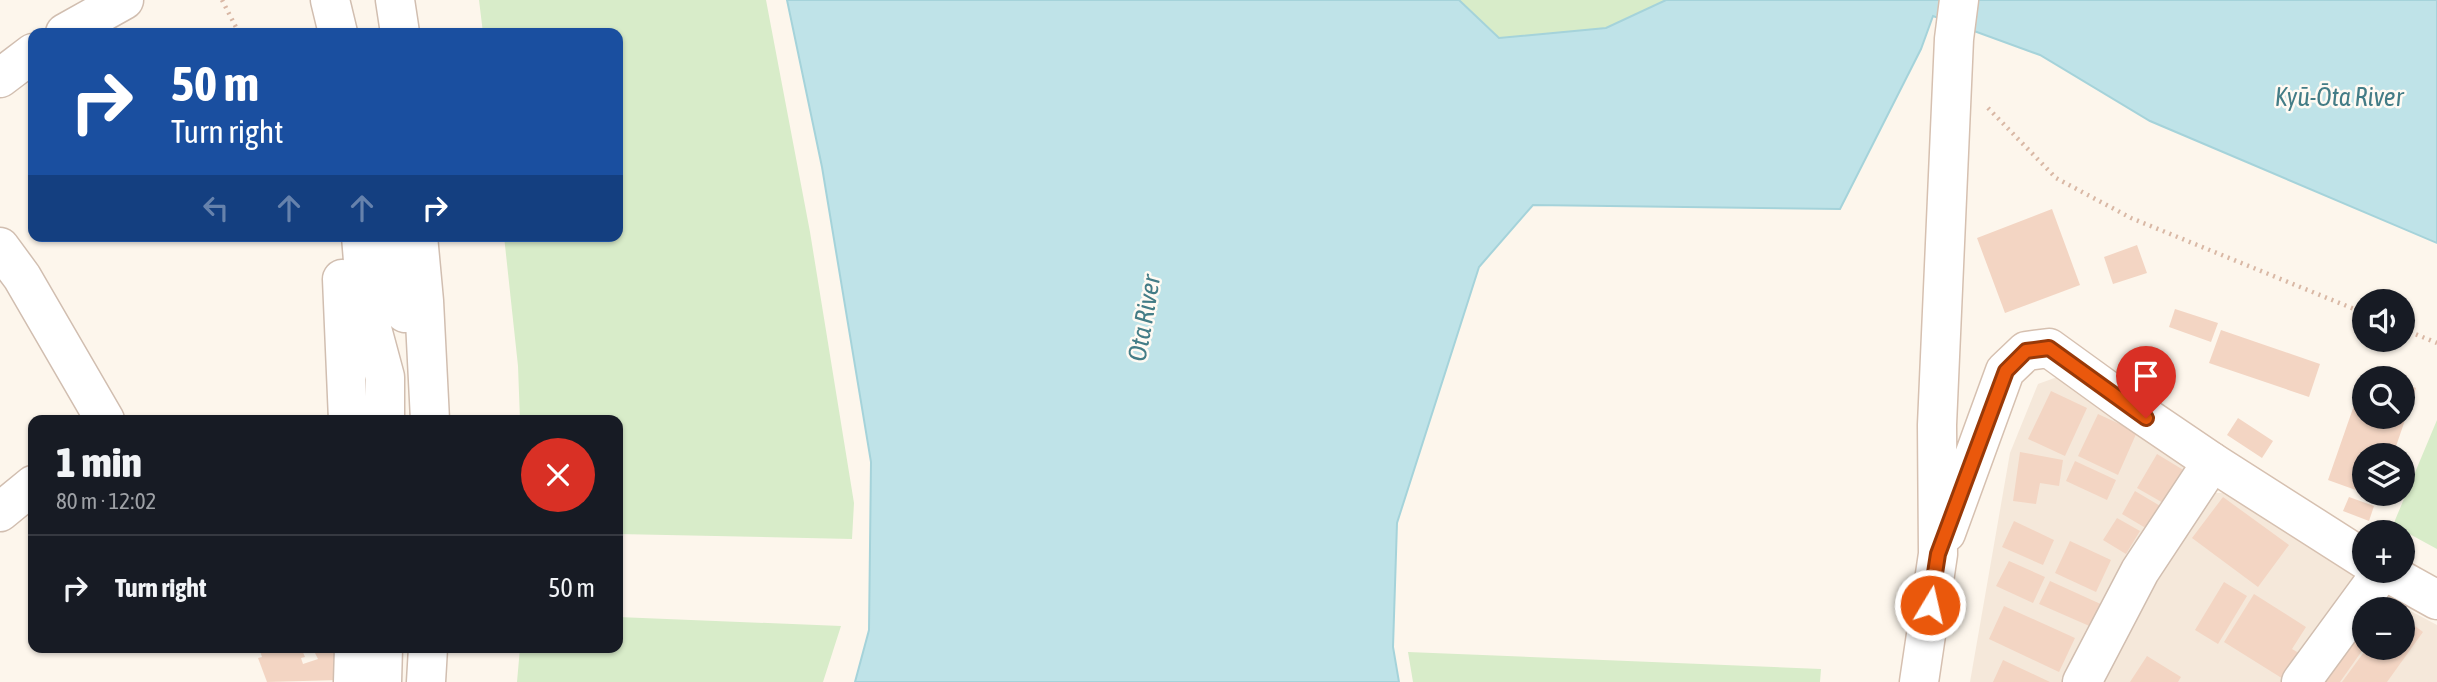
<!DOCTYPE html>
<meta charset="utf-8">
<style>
:root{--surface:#171b24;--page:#242831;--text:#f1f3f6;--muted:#9ea1a6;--line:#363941}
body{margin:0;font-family:"Asap Condensed",sans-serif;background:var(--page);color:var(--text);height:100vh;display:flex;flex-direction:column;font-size:26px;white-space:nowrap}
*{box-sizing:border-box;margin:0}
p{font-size:23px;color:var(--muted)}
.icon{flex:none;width:38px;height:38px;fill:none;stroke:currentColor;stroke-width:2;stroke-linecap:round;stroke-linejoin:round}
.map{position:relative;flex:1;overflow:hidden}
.sheet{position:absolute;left:28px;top:415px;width:595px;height:238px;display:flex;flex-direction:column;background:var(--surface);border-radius:14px;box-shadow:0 2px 5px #0004}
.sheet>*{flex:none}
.banner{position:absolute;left:28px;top:28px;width:595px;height:214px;border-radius:14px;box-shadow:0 2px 5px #0004;background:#1a4fa0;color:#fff;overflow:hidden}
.controls{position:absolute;left:2352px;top:289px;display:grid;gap:14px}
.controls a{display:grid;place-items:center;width:63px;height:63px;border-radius:50%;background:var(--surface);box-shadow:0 2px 5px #0004;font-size:35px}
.pin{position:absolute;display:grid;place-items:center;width:60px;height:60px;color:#fff;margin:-72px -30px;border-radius:50% 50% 50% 0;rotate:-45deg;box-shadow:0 0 7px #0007}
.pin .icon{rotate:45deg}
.me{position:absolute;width:77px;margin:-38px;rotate:9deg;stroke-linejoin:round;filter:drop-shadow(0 0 5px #0008)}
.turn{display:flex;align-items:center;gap:24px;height:147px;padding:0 28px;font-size:32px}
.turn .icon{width:91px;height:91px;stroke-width:2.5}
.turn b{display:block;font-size:49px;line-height:60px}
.lanes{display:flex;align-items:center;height:66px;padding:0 28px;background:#0003;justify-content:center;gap:35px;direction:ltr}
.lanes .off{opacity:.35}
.round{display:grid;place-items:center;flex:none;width:74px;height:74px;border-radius:37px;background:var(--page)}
.overview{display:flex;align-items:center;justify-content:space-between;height:119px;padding:0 28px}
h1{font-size:42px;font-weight:800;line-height:52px}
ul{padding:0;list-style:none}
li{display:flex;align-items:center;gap:21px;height:105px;padding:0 28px;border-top:2px solid var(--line)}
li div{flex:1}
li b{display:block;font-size:26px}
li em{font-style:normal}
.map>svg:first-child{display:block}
.residential{fill:#f5e8da}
.green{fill:#d8ecc9}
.water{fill:#bfe3e8;stroke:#a5d3da;stroke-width:2}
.building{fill:#f3d5c3}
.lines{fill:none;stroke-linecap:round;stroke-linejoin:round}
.street-casing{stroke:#d1beb0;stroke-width:41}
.secondary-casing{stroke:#d6c0b0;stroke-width:41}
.path{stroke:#d9b8a5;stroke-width:4.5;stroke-dasharray:2 5;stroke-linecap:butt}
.street{stroke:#fff;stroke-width:38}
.secondary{stroke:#fff;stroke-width:38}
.route-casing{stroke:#983908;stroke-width:18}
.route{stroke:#ea580c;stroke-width:12}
.labels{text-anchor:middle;stroke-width:5;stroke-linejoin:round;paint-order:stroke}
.water-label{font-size:26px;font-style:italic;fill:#437c86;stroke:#fffaf3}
</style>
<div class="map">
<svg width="2437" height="682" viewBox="0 0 2437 682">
<rect width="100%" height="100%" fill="#fdf6ec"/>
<path class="residential" d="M 2060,376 L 2190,465 L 2071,682 L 1970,682 L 2010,453 L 2038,384 Z
M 2204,493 L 2225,493 L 2355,577 L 2290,682 L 2094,682 Z
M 2390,600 L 2437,625 L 2437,682 L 2314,682 L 2364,614 L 2364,648 L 2403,648 L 2403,609 L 2368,609 L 2374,601 Z"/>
<path class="green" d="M 479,0 L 766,0 L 810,232 L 854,503 L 852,539 L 618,534 L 618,420 L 520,420 L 518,366 L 504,236 L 618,236 L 618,33 L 483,33 Z
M 1459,0 L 1666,0 L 1606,28 L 1499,38 Z
M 2437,420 L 2437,549 L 2393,525 Z
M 618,617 L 841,626 L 823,682 L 517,682 L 520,648 L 618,648 Z
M 1408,652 L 1821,669 L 1820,682 L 1413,682 Z"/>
<path class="water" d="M 787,0 L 1459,0 L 1499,38 L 1606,28 L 1666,0 L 2437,0 L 2437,243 L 2150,121 L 2040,55 L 1933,16 L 1921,49 L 1840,209 L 1533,205 L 1479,267 L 1397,523 L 1393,647 L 1399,682 L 855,682 L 869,630 L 871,462 L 822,167 Z"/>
<path class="building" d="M 2052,209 L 2080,285 L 2005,313 L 1977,238 Z
M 2137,245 L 2147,273 L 2113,284 L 2104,257 Z
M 2175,309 L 2218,323 L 2211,342 L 2169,327 Z
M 2221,330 L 2320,364 L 2309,397 L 2209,363 Z
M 2366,371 L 2386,378 L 2364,378 L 2364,416 L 2403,416 L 2403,383 L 2416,388 L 2393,455 L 2364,455 L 2364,493 L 2328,480 Z
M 2051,391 L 2087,408 L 2065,456 L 2028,439 Z
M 2098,414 L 2137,432 L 2118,475 L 2078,456 Z
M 2238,418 L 2273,441 L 2262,458 L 2227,435 Z
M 2020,452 L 2063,460 L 2059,486 L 2040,483 L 2036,504 L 2013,501 Z
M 2157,454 L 2185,471 L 2165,504 L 2137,488 Z
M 2075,461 L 2116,480 L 2107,500 L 2066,481 Z
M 2135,491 L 2162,507 L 2149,530 L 2122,514 Z
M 2223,497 L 2289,545 L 2258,587 L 2192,538 Z
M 2349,497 L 2374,506 L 2369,521 L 2343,511 Z
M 2117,518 L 2140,531 L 2126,554 L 2103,540 Z
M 2014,521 L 2054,540 L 2043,565 L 2002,547 Z
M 2070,541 L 2111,560 L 2096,592 L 2055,573 Z
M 2009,561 L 2045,577 L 2033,603 L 1996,586 Z
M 2050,581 L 2105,606 L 2094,628 L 2039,604 Z
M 2224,582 L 2247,596 L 2218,644 L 2195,630 Z
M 2254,594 L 2306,627 L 2292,649 L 2304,656 L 2288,682 L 2224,642 Z
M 2004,606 L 2075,638 L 2059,672 L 1989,639 Z
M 2403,617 L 2423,632 L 2387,682 L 2342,682 L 2367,648 L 2403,648 Z
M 2357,631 L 2364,637 L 2364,648 L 2340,682 L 2321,682 Z
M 259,648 L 301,648 L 305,657 L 301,658 L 303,664 L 318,659 L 315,653 L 331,648 L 333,650 L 340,649 L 339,680 L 267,682 L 258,658 L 262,657 Z
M 2147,656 L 2181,677 L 2178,682 L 2130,682 Z
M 2003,660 L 2050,682 L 1993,682 Z"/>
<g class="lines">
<defs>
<path id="street" d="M 330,0 L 338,33
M 395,0 L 400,33
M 65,33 L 124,0
M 0,78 L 33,53
M 361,236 L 367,310 L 385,377 L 385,420
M 388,236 L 405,313
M 418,236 L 424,301 L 430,420
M 0,247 L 22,277 L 105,420
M 342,279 L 348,420
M 0,512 L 33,485
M 353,682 L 354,648
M 382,682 L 383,648
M 426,682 L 428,648
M 2082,682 L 2140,571 L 2212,462
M 2301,682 L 2383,570"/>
<path id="secondary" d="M 1946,533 L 2005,371 L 2026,351 L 2049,348 L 2125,403 L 2212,462 L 2364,559
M 2383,570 L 2437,600
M 1919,682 L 1938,554 L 1937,425 L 1954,39 L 1959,0"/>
</defs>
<use href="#street" class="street-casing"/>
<use href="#secondary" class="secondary-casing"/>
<path class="path" d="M 222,0 L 239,33
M 1988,108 L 2056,178 L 2131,218 L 2364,313
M 2403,329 L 2437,343"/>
<use href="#street" class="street"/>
<use href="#secondary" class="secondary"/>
</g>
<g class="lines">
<defs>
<path id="route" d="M 1930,605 L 1938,554 L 2006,371 L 2026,351 L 2049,348 L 2146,418"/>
</defs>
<use href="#route" class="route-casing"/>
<use href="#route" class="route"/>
</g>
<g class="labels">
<g class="water-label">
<text x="2339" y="106">Kyū-Ōta River</text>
<text transform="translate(1144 318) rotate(-80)" y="9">Ota River</text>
</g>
</g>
</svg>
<div class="controls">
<a><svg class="icon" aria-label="sound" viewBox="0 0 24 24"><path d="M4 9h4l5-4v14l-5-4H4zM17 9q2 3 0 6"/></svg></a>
<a><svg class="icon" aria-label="search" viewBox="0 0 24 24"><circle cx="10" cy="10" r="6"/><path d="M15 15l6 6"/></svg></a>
<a><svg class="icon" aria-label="layers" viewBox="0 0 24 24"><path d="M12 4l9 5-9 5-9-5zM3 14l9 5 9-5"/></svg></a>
<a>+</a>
<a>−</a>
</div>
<div class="pin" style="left:2146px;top:418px;background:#d93025"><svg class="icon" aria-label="arrive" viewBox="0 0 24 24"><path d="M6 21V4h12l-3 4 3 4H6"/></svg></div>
<svg class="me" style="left:1930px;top:605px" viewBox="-20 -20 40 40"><circle r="17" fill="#ea580c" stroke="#fff" stroke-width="3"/><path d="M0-11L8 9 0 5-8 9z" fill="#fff"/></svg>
<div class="banner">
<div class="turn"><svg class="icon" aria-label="right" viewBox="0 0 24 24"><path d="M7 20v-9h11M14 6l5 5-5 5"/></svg><div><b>50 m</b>Turn right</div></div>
<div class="lanes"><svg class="icon off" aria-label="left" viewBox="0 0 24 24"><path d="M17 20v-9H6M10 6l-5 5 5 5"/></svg><svg class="icon off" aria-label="ahead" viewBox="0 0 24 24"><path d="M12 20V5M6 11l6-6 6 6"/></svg><svg class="icon off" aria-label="ahead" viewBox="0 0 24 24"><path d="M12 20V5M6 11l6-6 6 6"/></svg><svg class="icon" aria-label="right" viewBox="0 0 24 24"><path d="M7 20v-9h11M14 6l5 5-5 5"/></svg></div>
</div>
<section class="sheet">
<div class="overview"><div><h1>1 min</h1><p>80 m · 12:02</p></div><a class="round" style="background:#d93025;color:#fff"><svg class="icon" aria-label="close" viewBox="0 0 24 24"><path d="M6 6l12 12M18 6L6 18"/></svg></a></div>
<ul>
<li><svg class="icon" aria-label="right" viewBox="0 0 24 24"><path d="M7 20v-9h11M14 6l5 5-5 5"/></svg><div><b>Turn right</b></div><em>50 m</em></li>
</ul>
</section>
</div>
